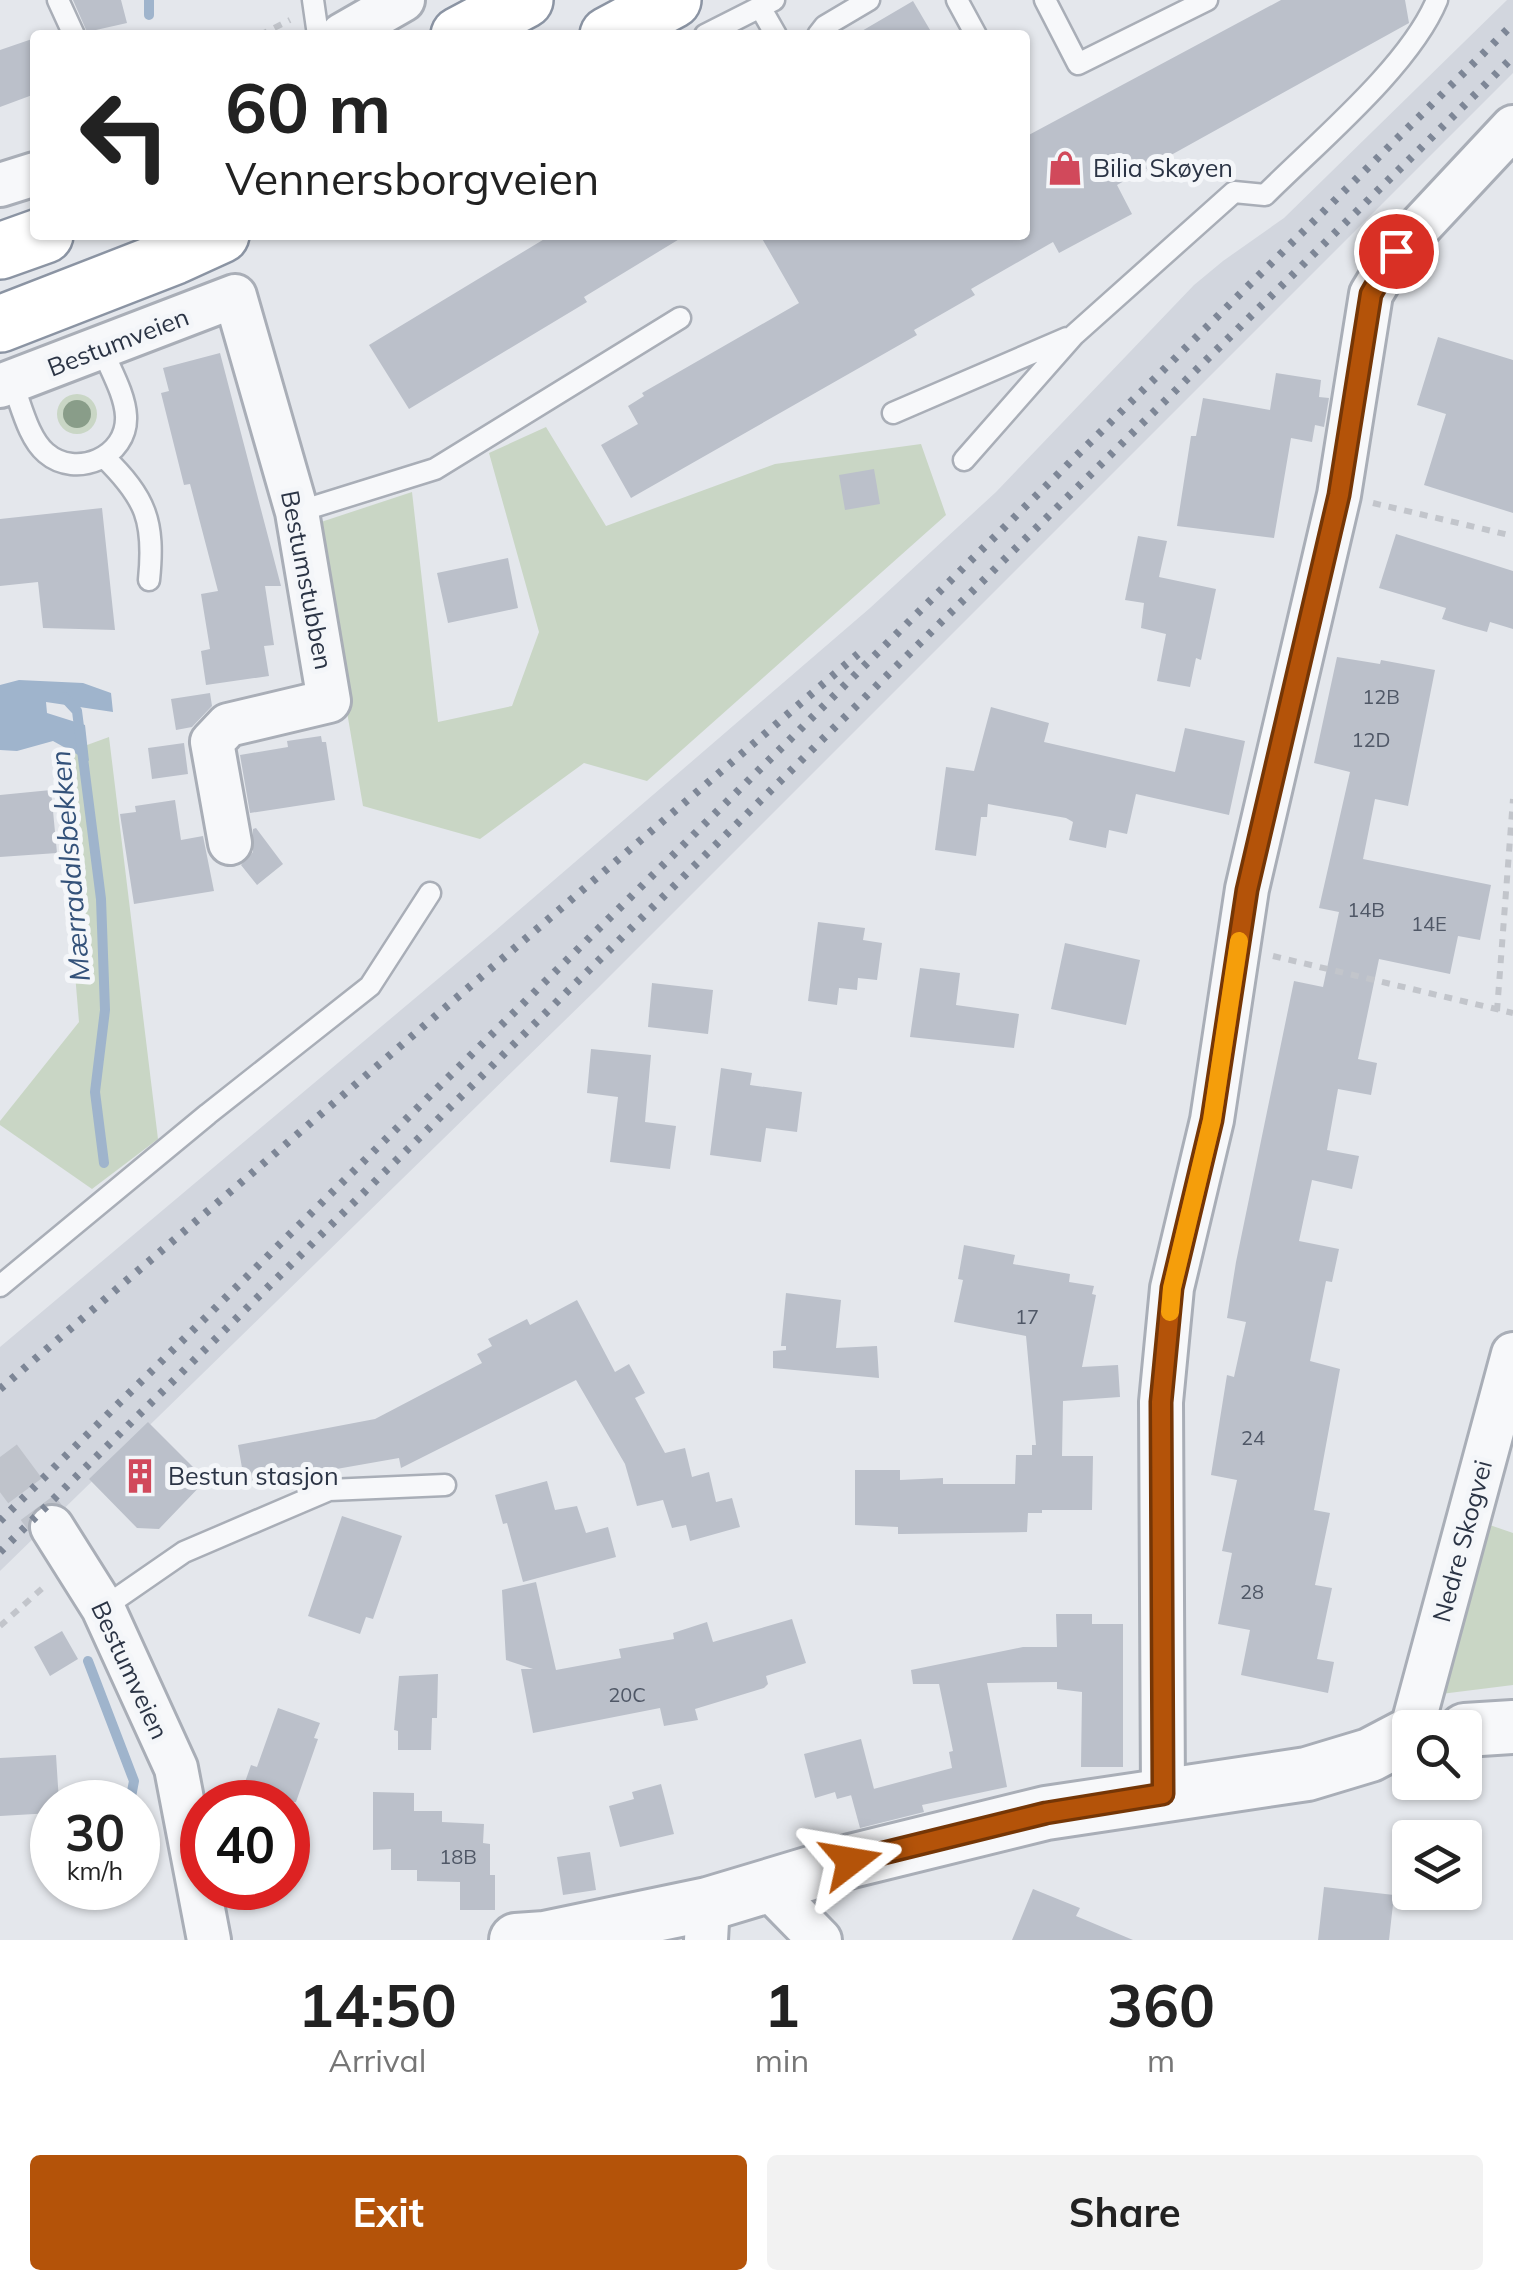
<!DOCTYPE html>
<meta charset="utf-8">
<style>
:root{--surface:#fff;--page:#f2f2f2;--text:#222;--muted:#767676;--accent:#b45309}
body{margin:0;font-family:Mulish,sans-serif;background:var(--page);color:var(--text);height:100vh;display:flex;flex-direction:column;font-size:38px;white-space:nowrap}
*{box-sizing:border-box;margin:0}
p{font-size:32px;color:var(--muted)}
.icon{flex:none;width:55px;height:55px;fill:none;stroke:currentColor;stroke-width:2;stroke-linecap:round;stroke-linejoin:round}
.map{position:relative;height:1940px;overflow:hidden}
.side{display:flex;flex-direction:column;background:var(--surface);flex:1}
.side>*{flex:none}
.guide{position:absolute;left:30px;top:30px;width:1000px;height:210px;border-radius:10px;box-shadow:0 2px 8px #0004;background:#fff;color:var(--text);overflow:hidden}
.fabs{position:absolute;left:1392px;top:1710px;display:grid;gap:20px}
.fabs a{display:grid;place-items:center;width:90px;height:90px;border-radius:10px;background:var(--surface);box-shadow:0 2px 8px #0004;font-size:50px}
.speed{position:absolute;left:30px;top:1780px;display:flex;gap:20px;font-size:50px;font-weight:700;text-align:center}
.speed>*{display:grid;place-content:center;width:130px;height:130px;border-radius:50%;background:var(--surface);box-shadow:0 2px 8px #0004;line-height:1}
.speed small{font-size:25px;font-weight:400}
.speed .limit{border:15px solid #d22;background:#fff;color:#111}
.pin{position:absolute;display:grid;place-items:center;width:85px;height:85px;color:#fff;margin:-42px;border:5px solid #fff;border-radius:50%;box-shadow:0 2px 10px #0007}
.me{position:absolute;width:110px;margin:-55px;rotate:76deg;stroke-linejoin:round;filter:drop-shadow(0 0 8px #0008)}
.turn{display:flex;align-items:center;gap:35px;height:210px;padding:0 30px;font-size:45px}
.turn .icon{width:130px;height:130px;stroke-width:2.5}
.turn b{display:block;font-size:70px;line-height:85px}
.eta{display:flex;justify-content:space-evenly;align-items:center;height:170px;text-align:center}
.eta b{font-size:60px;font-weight:700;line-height:70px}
.primary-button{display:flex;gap:20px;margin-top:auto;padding:20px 30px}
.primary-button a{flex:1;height:115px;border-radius:10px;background:var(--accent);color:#fff;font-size:40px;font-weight:700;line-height:115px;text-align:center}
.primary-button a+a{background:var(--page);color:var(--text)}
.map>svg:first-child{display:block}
.built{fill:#d2d6de}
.green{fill:#c9d6c5}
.water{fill:#9fb4cc}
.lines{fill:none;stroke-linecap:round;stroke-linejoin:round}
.stream{stroke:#9fb4cc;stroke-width:10}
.building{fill:#bbc0ca}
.minor-tunnel{stroke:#bfc3cb;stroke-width:42;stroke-dasharray:42 21;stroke-linecap:butt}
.service-casing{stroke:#a9aeb7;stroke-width:25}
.minor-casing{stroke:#a9aeb7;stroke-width:48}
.tertiary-casing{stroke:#a9aeb7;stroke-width:58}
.trunk-casing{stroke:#8b94a3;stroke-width:60}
.path{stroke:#c2c5cb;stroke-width:6;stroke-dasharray:8 8;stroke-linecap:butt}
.service{stroke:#f7f8fa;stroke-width:20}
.minor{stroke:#f7f8fa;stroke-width:42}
.tertiary{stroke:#f7f8fa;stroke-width:52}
.trunk{stroke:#fff;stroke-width:55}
.rail{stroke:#7d8696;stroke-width:8;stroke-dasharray:5 10;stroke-linecap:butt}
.tree{fill:#899d89}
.route-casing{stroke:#753606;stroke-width:25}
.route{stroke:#b45309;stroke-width:18}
.slow{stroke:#f59e0b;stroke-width:18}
.labels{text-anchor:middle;stroke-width:10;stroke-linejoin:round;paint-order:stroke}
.number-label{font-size:20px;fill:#4f5766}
.poi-label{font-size:25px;fill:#2b3445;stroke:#f4f6f9;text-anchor:start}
.street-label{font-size:25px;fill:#2b3445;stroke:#f4f6f9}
.water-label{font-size:28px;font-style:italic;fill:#34527a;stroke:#f4f6f9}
</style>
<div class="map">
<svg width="1513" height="1940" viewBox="0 0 1513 1940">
<rect width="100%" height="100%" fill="#e4e7ec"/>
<path class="built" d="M 1507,0 L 1513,0 L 1513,73 L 597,989 L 0,1571 L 0,1347 L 495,931 L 870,608 L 996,492 L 1194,285 L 1223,261 L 1284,218 Z"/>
<path class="green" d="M57 414a20 20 0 1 1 40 0a20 20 0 1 1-40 0Z
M 546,427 L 606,526 L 775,464 L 921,444 L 946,515 L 647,781 L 584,763 L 480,839 L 363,806 L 315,524 L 412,492 L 438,722 L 512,706 L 539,632 L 489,453 Z
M 109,737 L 158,1139 L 92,1189 L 0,1125 L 0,1121 L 79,1022 L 57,756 Z
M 1481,1522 L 1513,1533 L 1513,1685 L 1433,1695 Z"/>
<path class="water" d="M 19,680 L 83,683 L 111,693 L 113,712 L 46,702 L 47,713 L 85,725 L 89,761 L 53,741 L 17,751 L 0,750 L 0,685 Z"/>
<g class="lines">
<path class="stream" d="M 149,0 L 149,15
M 64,697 L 77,711 L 101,899 L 105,1010 L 95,1092 L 104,1163
M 88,1661 L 134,1781 L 130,1802"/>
</g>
<path class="building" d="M 73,0 L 121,0 L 127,23 L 87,32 Z
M 1281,0 L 1405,0 L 1409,23 L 1117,185 L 1132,214 L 1059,253 L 1053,242 L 971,289 L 975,295 L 914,330 L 917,335 L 631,498 L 601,445 L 638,424 L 628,406 L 644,396 L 642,393 L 799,303 L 760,235 L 1025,235 L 1025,137 Z
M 913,1 L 933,35 L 855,35 Z
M 35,38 L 35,94 L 0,107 L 0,50 Z
M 551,235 L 686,235 L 584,297 L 587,302 L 409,409 L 369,345 Z
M 1438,337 L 1513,360 L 1513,513 L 1424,485 L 1446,414 L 1417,405 Z
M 220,353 L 281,586 L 265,586 L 274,645 L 264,646 L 269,676 L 206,685 L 201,651 L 210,649 L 201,594 L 218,591 L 190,484 L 184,485 L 161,393 L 169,391 L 163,368 Z
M 1276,373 L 1321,380 L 1319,397 L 1329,398 L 1324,427 L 1315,425 L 1312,442 L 1291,438 L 1274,538 L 1177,526 L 1191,436 L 1196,436 L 1203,398 L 1270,410 Z
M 874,469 L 880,504 L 845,510 L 839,475 Z
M 102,508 L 115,630 L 43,628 L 38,582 L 0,586 L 0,519 Z
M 1396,534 L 1513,571 L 1513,629 L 1490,622 L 1487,632 L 1465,626 L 1442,619 L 1446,608 L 1379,588 Z
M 1138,536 L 1167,541 L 1159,577 L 1216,589 L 1201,660 L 1196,658 L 1190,687 L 1157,681 L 1166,634 L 1141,628 L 1144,603 L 1125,600 Z
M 508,558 L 518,608 L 448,623 L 437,573 Z
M 1337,657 L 1380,664 L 1381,660 L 1435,670 L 1408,806 L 1375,799 L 1363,859 L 1491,885 L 1480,940 L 1458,936 L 1450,974 L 1379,959 L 1358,1059 L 1377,1063 L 1371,1095 L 1338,1089 L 1327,1150 L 1359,1156 L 1352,1189 L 1312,1180 L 1299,1241 L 1339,1249 L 1332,1282 L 1326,1281 L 1310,1361 L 1340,1369 L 1314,1510 L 1330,1513 L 1315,1585 L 1332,1588 L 1317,1659 L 1334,1662 L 1328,1693 L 1241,1675 L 1250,1630 L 1218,1624 L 1232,1553 L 1222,1551 L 1237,1480 L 1211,1475 L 1227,1375 L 1234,1377 L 1246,1322 L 1227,1318 L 1236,1262 L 1294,981 L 1323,987 L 1339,912 L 1319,908 L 1350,772 L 1314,763 Z
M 210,693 L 212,706 L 192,727 L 176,730 L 171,699 Z
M 991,707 L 1049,723 L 1044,742 L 1175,772 L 1185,728 L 1245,741 L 1229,815 L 1136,794 L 1127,834 L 1109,830 L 1106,848 L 1069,840 L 1073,822 L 1066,818 L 988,804 L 987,817 L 981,817 L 976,856 L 935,850 L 946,767 L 974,771 Z
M 321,736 L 322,742 L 326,742 L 335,800 L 250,813 L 240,755 L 288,747 L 287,741 Z
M 184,743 L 188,774 L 152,779 L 148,748 Z
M 51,790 L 57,853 L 0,857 L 0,795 Z
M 175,800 L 181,840 L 203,836 L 214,891 L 134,904 L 120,814 L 136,812 L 135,806 Z
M 256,828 L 283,864 L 257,885 L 241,865 L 253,852 L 253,829 Z
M 818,922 L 865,928 L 863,940 L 882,943 L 877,980 L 858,978 L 857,990 L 839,988 L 837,1005 L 808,1001 Z
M 1065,943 L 1140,960 L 1126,1025 L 1051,1009 Z
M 920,968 L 960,973 L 956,1005 L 1019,1014 L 1014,1048 L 910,1037 Z
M 652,983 L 713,990 L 708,1034 L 648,1027 Z
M 591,1049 L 651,1055 L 645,1122 L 676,1126 L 670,1169 L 610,1162 L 618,1097 L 587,1093 Z
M 721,1068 L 752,1073 L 750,1085 L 802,1092 L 797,1132 L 766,1128 L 761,1162 L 710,1155 Z
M 964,1245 L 1015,1255 L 1013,1264 L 1070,1274 L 1069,1282 L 1094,1286 L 1092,1294 L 1096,1295 L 1082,1367 L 1118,1365 L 1120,1397 L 1063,1401 L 1062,1456 L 1093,1456 L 1092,1510 L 1042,1510 L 1042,1513 L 1028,1513 L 1027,1532 L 902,1534 L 898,1534 L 898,1527 L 855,1525 L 855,1470 L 900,1470 L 900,1480 L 943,1478 L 943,1484 L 1015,1484 L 1016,1455 L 1032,1455 L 1032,1445 L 1036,1445 L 1026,1336 L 954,1322 L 963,1280 L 958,1279 Z
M 786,1293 L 841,1300 L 836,1348 L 877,1346 L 879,1378 L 773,1368 L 773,1351 L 786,1350 L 786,1346 L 781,1346 Z
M 577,1300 L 615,1372 L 629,1364 L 645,1393 L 635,1398 L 665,1453 L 685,1448 L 692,1477 L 709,1472 L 716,1502 L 732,1498 L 740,1527 L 690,1541 L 686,1525 L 672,1528 L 663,1500 L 637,1506 L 625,1464 L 576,1380 L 401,1468 L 399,1458 L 245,1485 L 238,1445 L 375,1419 L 482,1363 L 477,1354 L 492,1346 L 488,1339 L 527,1319 L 530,1325 Z
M 148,1422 L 206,1480 L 159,1529 L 137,1528 L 89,1479 Z
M 547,1481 L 555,1510 L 577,1506 L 586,1533 L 608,1527 L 616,1557 L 523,1582 L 507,1523 L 503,1524 L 495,1495 Z
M 342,1516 L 402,1536 L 373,1619 L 366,1617 L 360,1634 L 308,1616 Z
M 536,1582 L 556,1670 L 621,1658 L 619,1649 L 674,1639 L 673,1633 L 707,1622 L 713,1642 L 792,1619 L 806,1663 L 766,1676 L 768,1684 L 764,1688 L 695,1709 L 698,1720 L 664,1726 L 660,1708 L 533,1733 L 521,1669 L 533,1669 L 506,1660 L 502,1590 Z
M 1056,1614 L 1092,1614 L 1092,1624 L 1123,1624 L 1123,1767 L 1081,1767 L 1082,1692 L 1057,1689 L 1057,1682 L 987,1683 L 1007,1787 L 922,1805 L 924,1812 L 860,1828 L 851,1795 L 952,1768 L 949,1752 L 953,1751 L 939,1684 L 913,1684 L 911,1670 L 1023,1647 L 1057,1647 Z
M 62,1631 L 78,1659 L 50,1676 L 34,1647 Z
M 438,1674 L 437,1718 L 432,1718 L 431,1750 L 398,1750 L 398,1731 L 394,1730 L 399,1676 Z
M 278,1708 L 320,1723 L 314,1738 L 318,1739 L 296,1802 L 238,1802 L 251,1765 L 257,1767 Z
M 861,1739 L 874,1789 L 837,1799 L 835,1792 L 815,1798 L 804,1754 Z
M 56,1755 L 59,1802 L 52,1802 L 52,1813 L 0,1816 L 0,1758 Z
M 661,1784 L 674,1834 L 620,1847 L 609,1806 L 634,1799 L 632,1792 Z
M 373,1792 L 414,1793 L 414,1811 L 442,1811 L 442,1822 L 484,1824 L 483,1843 L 490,1844 L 490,1875 L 495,1875 L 495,1910 L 460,1910 L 460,1882 L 417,1881 L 417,1870 L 391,1870 L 391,1849 L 373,1850 Z
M 590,1852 L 596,1890 L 563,1895 L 557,1857 Z
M 1324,1887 L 1394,1895 L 1389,1940 L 1318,1940 Z
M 1033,1889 L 1080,1908 L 1076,1916 L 1133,1940 L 1012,1940 Z"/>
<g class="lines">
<path class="minor-tunnel" d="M 0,1457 L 52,1527"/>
<defs>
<path id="service" d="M 58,0 L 74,35
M 313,0 L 318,35
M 957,0 L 976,35
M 1045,0 L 1078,64 L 1207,0
M 760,7 L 776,35
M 705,35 L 774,0
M 818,35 L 825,26 L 869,0
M 12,382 C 21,404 28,438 46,453 C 76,479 128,457 126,416 C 125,394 110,369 102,349
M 893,413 L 1067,338
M 104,457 C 146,498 155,521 149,580
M 964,460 L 1074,335 L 1234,192 L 1265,195 C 1317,143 1410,66 1437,0
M 297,512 L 435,469 L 680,318
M 0,1286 L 208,1114 L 370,986 L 430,893
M 103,1608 L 184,1552 L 329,1490 L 445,1485"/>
<path id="minor" d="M 342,35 L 403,0
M 0,185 L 35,174
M 0,386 L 235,296 L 297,512 L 329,701 L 228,725 L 212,742 L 230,843
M 52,1527 L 103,1608 L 176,1768 L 209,1940
M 1412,1728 L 1513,1354
M 1163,1794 L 1161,1402 L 1172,1288 L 1212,1120 L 1247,889 L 1339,495 L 1371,294 L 1397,251 L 1513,127
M 769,1888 L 820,1940
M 706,1940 L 708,1904"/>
<path id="tertiary" d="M 1465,1730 L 1513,1727
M 516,1940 L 545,1938 L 708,1904 L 851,1861 L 1046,1813 L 1307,1774 L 1370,1755 L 1410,1734"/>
<path id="trunk" d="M 459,35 L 525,0
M 608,35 L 673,0
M 0,251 L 45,235
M 0,324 L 175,256 L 221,235"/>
</defs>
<use href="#service" class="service-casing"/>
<use href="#minor" class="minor-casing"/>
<use href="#tertiary" class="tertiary-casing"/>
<use href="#trunk" class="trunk-casing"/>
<path class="path" d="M 260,35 L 290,20
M 1373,503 L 1513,536
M 1273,956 L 1513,1013
M 1497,1011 L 1513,799
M 0,1626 L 46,1585"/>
<use href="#service" class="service"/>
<use href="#minor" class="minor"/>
<use href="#tertiary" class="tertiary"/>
<use href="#trunk" class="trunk"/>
<path class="rail" d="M 0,1389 L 858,654
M 0,1521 L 1513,24
M 0,1552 L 1513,57"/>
</g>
<circle class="tree" cx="77" cy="414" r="14"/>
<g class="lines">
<defs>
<path id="route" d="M 851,1861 L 1046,1813 L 1163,1794 L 1161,1402 L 1172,1288 L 1212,1120 L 1247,890 L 1339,495 L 1371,294 L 1396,251"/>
</defs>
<use href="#route" class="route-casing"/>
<use href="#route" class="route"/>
<path class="slow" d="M 1170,1312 L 1172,1288 L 1212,1120 L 1239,941"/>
</g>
<defs>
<symbol id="shop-bare" viewBox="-9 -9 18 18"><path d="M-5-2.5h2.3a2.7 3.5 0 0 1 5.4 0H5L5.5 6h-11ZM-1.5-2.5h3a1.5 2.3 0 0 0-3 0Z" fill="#d1495b" stroke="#f4f6f9" stroke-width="2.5" paint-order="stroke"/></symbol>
<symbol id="building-bare" viewBox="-9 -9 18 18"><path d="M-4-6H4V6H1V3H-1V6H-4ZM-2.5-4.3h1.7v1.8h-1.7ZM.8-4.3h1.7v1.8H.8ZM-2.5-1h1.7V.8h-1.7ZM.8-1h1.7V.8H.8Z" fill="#d1495b" stroke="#f4f6f9" stroke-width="2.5" paint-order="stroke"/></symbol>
</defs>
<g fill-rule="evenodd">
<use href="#shop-bare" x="1040" y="143" width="50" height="50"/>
<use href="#building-bare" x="115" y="1451" width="50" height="50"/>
</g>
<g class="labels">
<g class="number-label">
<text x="1381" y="704">12B</text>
<text x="1371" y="747">12D</text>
<text x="1366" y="917">14B</text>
<text x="1429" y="931">14E</text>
<text x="1027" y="1324">17</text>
<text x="1253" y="1445">24</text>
<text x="1252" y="1599">28</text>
<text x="627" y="1702">20C</text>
<text x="458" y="1864">18B</text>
</g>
<g class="poi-label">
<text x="1093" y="177">Bilia Skøyen</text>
<text x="168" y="1485">Bestun stasjon</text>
</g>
<g class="street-label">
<text transform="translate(118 342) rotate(-21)" y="9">Bestumveien</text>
<text transform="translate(307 580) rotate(79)" y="9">Bestumstubben</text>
<text transform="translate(1462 1541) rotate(-75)" y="9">Nedre Skogvei</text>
<text transform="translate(130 1670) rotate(65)" y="9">Bestumveien</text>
</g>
<g class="water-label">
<text transform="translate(70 866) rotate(-95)" y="10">Mærradalsbekken</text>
</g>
</g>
</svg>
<div class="fabs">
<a><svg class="icon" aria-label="search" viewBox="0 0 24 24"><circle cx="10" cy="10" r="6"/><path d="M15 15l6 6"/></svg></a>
<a><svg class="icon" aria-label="layers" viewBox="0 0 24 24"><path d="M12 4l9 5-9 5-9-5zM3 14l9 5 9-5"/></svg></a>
</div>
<div class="speed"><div>30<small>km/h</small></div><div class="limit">40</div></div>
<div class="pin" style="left:1396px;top:251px;background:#d93025"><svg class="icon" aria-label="arrive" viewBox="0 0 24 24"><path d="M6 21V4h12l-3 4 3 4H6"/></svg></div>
<svg class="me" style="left:851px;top:1861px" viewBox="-20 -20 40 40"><path d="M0-17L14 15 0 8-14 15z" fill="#b45309" stroke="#fff" stroke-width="4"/></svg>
<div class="guide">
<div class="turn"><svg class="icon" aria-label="left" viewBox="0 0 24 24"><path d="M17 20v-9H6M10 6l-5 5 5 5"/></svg><div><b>60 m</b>Vennersborgveien</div></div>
</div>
</div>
<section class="side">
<div class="eta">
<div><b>14:50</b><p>Arrival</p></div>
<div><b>1</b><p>min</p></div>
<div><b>360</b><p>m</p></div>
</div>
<div class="primary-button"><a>Exit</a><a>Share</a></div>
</section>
